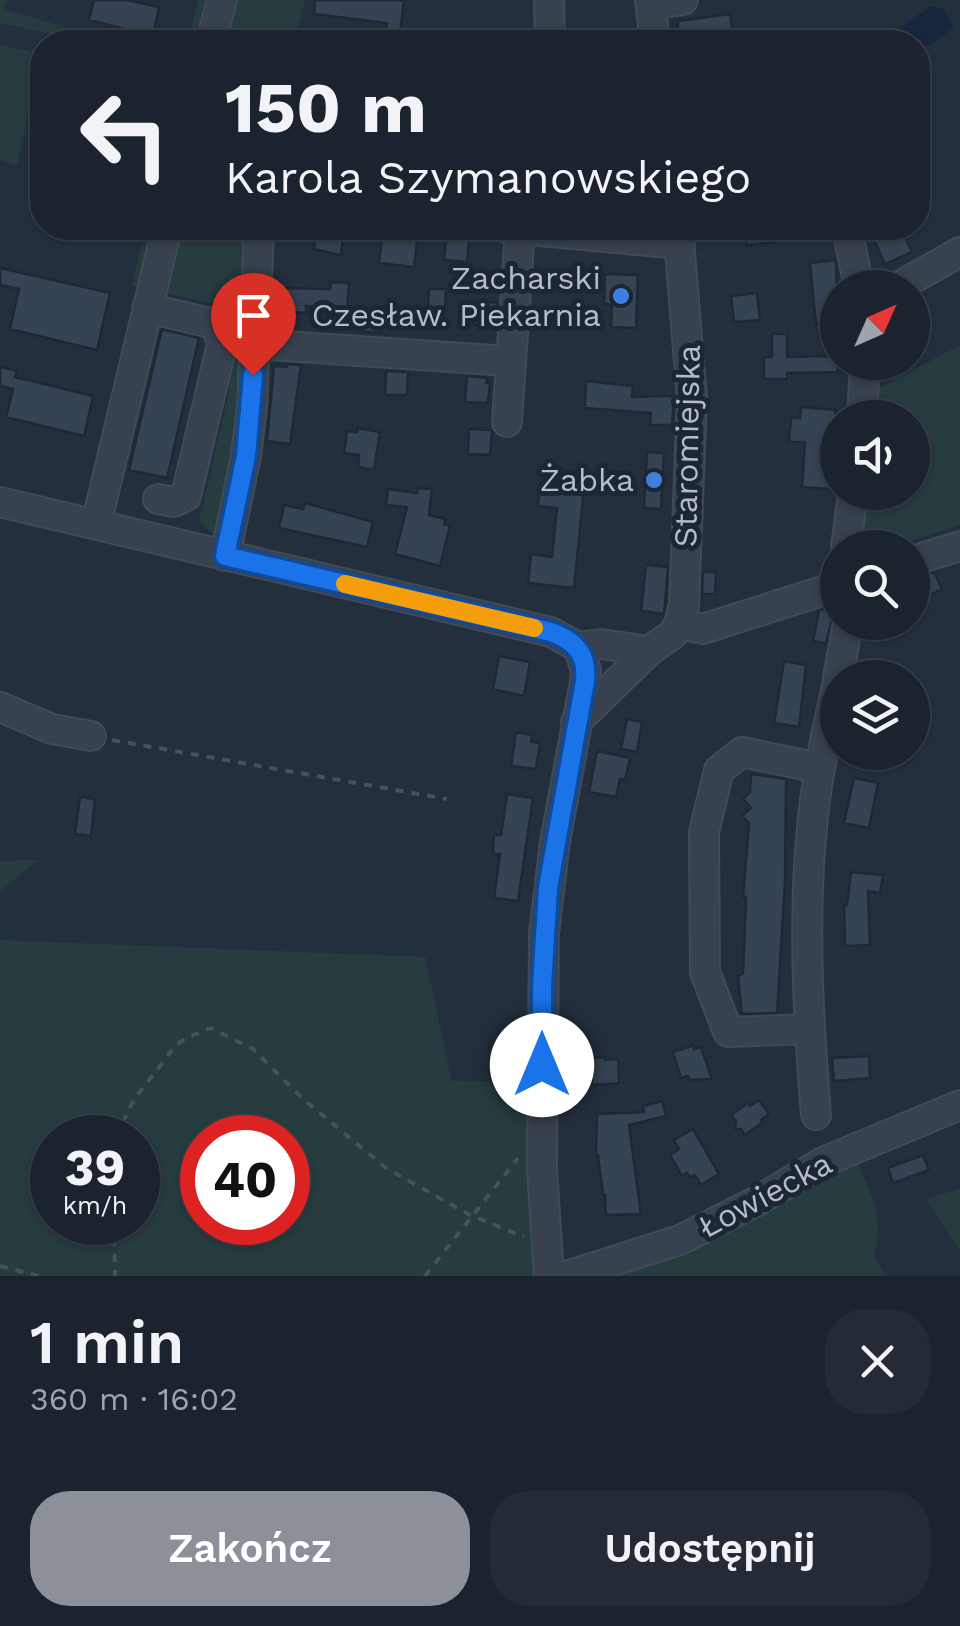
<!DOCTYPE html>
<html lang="pl">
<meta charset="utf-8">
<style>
:root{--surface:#1b232e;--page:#242b36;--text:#f1f3f6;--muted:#a0a4aa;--line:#39404a;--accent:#8c9099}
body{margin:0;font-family:"Work Sans",sans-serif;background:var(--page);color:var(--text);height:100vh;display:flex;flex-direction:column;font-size:38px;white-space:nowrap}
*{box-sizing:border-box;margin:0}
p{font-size:32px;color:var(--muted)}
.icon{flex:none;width:55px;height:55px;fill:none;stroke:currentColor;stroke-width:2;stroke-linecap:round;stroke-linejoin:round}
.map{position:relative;height:1276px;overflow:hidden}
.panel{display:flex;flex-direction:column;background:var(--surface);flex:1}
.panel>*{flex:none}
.top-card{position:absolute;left:30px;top:30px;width:900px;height:210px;border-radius:40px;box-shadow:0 2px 8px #0004,0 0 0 2px var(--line);background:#1b232e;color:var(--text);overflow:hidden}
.needle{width:65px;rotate:45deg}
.buttons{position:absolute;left:820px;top:270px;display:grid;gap:20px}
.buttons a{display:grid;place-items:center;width:110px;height:110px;border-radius:50%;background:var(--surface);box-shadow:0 2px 8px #0004,0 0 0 2px var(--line);font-size:50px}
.speed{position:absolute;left:30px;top:1115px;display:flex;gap:20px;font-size:50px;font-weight:700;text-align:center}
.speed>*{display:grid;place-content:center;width:130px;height:130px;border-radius:50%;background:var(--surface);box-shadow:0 2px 8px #0004,0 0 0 2px var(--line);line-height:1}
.speed small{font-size:25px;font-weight:400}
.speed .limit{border:15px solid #d22;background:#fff;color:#111}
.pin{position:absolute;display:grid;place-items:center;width:85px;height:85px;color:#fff;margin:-102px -42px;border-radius:50% 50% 50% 0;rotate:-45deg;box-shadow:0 0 10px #0007}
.pin .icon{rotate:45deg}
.me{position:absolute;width:110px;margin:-55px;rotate:0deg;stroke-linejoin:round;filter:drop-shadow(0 0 8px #0008)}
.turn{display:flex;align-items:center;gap:35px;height:210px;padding:0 30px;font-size:45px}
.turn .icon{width:130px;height:130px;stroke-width:2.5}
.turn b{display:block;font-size:70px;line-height:85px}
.round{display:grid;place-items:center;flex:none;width:105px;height:105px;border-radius:40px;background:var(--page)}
.summary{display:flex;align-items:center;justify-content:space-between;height:170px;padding:0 30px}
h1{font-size:60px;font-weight:600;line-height:75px}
.cta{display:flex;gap:20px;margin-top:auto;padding:20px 30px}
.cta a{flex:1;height:115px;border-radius:40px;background:var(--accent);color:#fff;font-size:40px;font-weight:600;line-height:115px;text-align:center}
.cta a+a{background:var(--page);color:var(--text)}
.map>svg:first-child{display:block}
.green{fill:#263c3f;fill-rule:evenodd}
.water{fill:#17263c}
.building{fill:#364354;stroke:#1f2835;stroke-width:2.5}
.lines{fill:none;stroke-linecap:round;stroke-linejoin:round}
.minor-casing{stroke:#414a57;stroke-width:32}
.path{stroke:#3f5557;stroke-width:4;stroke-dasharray:8 8;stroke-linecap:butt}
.minor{stroke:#38414e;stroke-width:28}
.route-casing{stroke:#114b97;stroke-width:25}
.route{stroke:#1a73e8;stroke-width:18}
.slow{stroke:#f59e0b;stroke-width:18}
.shop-dot{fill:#3f7fe0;stroke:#1d2633;stroke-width:4}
.labels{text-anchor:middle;stroke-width:10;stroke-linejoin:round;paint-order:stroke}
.poi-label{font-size:32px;fill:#b4bcc9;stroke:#1d2633;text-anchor:end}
.street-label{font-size:32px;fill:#b4bcc9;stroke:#1d2633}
</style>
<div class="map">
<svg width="960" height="1276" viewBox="0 0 960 1276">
<rect width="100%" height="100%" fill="#242f3e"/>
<path class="green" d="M 0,0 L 8,0 L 4,9 L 88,34 L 89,42 L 0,23 Z
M 198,0 L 305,0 L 294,42 L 188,42 Z
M 0,45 L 42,54 L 17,165 L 0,160 Z
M 42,105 L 42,170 L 28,167 Z
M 146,228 L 245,228 L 236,444 L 215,536 L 199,521 L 230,388 L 218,384 L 229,307 L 132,286 Z
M 960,345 L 960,525 L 893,547 L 861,548 L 867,493 L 912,492 L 912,418 L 875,417 L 879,388 Z
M 37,860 L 0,892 L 0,861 Z
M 0,940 L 425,957 L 452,1081 L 532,1082 L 541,1276 L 0,1276 ZM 52,1138 L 138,1138 L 138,1222 L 52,1222 ZM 202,1138 L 288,1138 L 288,1222 L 202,1222 Z
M 857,1162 C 872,1198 885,1216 874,1256 L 885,1276 L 602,1276 L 675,1251 Z
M 960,1189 L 960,1251 L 926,1199 Z"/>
<path class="water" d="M 931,6 L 943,9 L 954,28 L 918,53 L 918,42 L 901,42 L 895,31 Z"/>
<path class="building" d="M 94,0 L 127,0 L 159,7 L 153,36 L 89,20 Z
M 315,0 L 404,0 L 399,42 L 385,42 L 387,23 L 314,14 Z
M 730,14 L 734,42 L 672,42 L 671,28 L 678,27 L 678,21 Z
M 316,228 L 344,229 L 341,255 L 314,249 Z
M 745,228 L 774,228 L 776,242 L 747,245 Z
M 901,228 L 912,252 L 885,264 L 874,240 Z
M 383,230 L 418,234 L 414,267 L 379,263 Z
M 446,238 L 469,240 L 467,262 L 444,260 Z
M 836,260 L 838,322 L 816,324 L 810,263 Z
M 0,268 L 110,293 L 97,350 L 10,329 L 19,289 L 0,285 Z
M 605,274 L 638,275 L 636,328 L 611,327 L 612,304 L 604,304 Z
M 331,282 L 349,283 L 347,310 L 306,306 L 306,313 L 281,311 L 283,288 L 330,289 Z
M 429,289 L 446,289 L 445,308 L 428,307 Z
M 757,293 L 760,320 L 734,322 L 731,296 Z
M 476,301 L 498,303 L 496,326 L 474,325 Z
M 359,310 L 381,311 L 380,333 L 358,331 Z
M 162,329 L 199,338 L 167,478 L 129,470 Z
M 772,334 L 787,334 L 787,357 L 838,356 L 838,372 L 787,373 L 787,379 L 764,379 L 764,357 L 772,357 Z
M 287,364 L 301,365 L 290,444 L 267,441 L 274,366 L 287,367 Z
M 0,367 L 17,371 L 15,377 L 93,396 L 84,436 L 6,417 L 13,389 L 0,386 Z
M 386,371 L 408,372 L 407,395 L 385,395 Z
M 467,376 L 487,378 L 486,383 L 490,383 L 488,403 L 465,402 Z
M 586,381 L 633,386 L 632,397 L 674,396 L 672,425 L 650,425 L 651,413 L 585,408 Z
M 801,407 L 836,410 L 831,489 L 802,487 L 805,442 L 789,442 L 791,418 L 800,418 Z
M 357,428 L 380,432 L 374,470 L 358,467 L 359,455 L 344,453 L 347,431 L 357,432 Z
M 469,429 L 492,430 L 490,455 L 468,454 Z
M 647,452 L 664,453 L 661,509 L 644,508 Z
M 540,483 L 584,488 L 574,588 L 528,583 L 531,554 L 552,557 L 557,508 L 538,506 Z
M 418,488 L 432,489 L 429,515 L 445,519 L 444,524 L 450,526 L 440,566 L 395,554 L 407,507 L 386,505 L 388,489 L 417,493 Z
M 305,503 L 373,522 L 367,547 L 279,528 L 284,505 L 303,509 Z
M 646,565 L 668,567 L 664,614 L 641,611 Z
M 703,572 L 716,572 L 715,594 L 702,594 Z
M 934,572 L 942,589 L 912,604 L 912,579 Z
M 822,609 L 834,612 L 826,643 L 813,641 L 819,610 Z
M 499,656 L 530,662 L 524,696 L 493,689 Z
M 784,661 L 806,665 L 799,727 L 774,723 Z
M 627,719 L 642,722 L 637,752 L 621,749 Z
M 516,732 L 532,735 L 531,742 L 540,743 L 536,769 L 511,766 Z
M 597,751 L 630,758 L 625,780 L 620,779 L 616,797 L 589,792 Z
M 751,774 L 786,779 L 785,881 L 777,1013 L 742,1014 L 738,977 L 743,973 L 746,897 L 743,897 L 749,823 L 742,816 L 751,808 L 743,799 L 750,792 Z
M 854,778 L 878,783 L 869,828 L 844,823 Z
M 507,794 L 533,798 L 518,901 L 494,898 L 500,854 L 493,854 L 494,835 L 501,835 Z
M 80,797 L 95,799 L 91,836 L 75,834 Z
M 851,872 L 883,875 L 880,893 L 868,891 L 870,945 L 845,946 L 844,905 L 847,905 Z
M 694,1045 L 694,1049 L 701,1047 L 712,1079 L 690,1080 L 688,1076 L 681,1078 L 673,1052 Z
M 869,1056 L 870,1078 L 834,1081 L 832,1058 Z
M 604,1057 L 605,1060 L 618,1059 L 619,1083 L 592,1085 L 591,1058 Z
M 759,1100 L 769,1114 L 761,1120 L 763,1122 L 745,1135 L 741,1129 L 735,1129 L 736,1121 L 731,1115 L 748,1103 L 750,1106 Z
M 662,1101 L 666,1116 L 629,1125 L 641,1214 L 606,1215 L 605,1195 L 603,1195 L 598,1155 L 596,1155 L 597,1114 L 644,1112 L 643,1106 Z
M 693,1129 L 719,1174 L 701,1185 L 695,1175 L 690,1177 L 687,1173 L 682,1176 L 670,1155 L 679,1149 L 674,1140 Z
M 923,1155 L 929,1170 L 893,1183 L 888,1168 Z"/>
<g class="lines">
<defs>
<path id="minor" d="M 549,0 L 550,42
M 650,0 L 655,42
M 651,5 L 683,0
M 211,42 L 222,0
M 506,228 L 680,244
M 847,228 L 859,288
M 896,288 L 960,252
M 147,308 L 210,323 L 217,327 L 222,344 L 186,496 L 174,502 L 158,499
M 255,344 L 509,361
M 862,418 L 865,362
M 507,422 L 520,229
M 0,502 L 551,632 L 578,647 L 601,644 L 649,651
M 96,525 L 167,228
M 846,548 L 853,492
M 225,556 L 246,456 L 252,406 L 259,228
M 912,561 L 960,546
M 679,624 L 703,629 L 838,586
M 838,678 L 848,622
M 0,707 L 52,729 L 91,736
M 576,722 L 649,651 L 673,634 L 679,624 L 684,605 L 692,398 L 678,228
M 809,1029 L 728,1032 L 705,972 L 704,832 L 719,770 L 742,752 L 819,768
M 816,1115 C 808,1017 802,907 814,809 C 819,766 828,724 838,682
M 549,1276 L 542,1169 L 544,933 L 555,842 L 585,681 L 586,670 L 578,647
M 566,1276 L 680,1240 L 757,1201 L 823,1162 L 960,1105"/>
</defs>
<use href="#minor" class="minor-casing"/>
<path class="path" d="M 112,740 L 447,799
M 119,1138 C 127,1105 137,1095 157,1070 C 178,1042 176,1041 211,1028 L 253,1049 L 303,1099 L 386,1168 L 470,1215 L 524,1237
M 114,1222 L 115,1276
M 0,1266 L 39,1276
M 425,1276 L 518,1158"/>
<use href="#minor" class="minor"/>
</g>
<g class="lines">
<defs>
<path id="route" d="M 253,375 L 246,456 L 225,556 L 551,632 C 575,641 588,654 585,681 L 548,888 L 542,986 L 542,1065"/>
</defs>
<use href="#route" class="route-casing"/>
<use href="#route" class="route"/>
<path class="slow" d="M 345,584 L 534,628"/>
</g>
<g class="shop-dot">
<circle cx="621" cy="296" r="10"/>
<circle cx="654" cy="480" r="10"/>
</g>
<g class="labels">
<g class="poi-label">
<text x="601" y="289">Zacharski<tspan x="601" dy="37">Czesław. Piekarnia</tspan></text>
<text x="634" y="491">Żabka</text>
</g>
<g class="street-label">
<text transform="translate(687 446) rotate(-89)" y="11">Staromiejska</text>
<text transform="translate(765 1195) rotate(-28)" y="11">Łowiecka</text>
</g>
</g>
</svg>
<div class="buttons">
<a><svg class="needle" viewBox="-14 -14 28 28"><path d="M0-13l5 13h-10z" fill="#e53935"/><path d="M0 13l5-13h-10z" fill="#a0a4aa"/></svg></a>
<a><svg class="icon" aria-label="sound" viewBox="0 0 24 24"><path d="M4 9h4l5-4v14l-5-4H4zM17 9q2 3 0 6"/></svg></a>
<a><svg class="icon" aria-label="search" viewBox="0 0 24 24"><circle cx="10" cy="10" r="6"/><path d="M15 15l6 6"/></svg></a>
<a><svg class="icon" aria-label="layers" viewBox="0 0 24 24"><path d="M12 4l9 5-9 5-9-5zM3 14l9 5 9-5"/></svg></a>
</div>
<div class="speed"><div>39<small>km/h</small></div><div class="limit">40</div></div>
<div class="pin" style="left:253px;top:375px;background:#d93025"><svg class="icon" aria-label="arrive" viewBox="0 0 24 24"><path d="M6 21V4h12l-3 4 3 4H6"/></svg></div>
<svg class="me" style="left:542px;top:1065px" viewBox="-20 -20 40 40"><circle r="19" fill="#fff"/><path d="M0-13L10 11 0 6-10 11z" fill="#1a73e8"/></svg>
<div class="top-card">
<div class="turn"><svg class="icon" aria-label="left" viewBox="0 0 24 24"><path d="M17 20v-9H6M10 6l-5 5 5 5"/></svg><div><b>150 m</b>Karola Szymanowskiego</div></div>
</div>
</div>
<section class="panel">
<div class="summary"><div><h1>1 min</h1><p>360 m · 16:02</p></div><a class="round"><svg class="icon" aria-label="close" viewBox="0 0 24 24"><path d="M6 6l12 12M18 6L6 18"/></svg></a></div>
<div class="cta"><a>Zakończ</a><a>Udostępnij</a></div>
</section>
